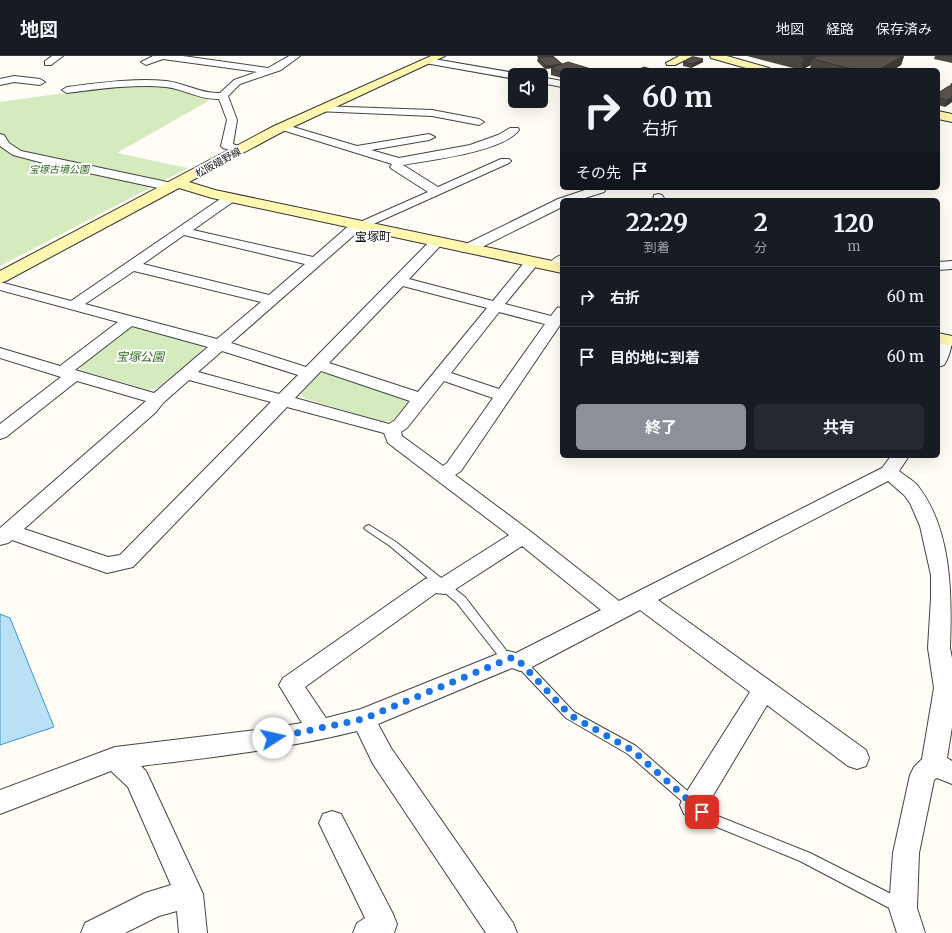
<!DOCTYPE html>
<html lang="ja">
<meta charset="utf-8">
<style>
:root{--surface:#171b24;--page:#242831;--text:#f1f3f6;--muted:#9ea1a6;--line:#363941;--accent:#8c9099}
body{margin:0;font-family:Merriweather,"Noto Sans JP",serif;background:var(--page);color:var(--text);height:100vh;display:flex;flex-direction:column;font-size:15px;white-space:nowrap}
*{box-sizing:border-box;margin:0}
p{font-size:13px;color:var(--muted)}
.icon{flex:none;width:22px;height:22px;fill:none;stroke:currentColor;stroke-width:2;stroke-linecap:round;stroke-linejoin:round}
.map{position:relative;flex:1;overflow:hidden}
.details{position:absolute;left:560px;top:142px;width:380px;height:260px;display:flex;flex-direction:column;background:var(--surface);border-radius:6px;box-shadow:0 4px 16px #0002}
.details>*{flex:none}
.top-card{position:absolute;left:560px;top:12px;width:380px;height:122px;border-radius:6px;box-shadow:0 4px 16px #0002;background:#171b24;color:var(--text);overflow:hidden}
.buttons{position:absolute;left:508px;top:12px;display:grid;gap:8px}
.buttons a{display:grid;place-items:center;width:40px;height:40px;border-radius:6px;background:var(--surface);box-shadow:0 4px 16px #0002;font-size:20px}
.pin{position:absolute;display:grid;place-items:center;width:34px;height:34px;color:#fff;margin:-17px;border-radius:8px;box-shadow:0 2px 6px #0006}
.me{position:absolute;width:44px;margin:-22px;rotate:80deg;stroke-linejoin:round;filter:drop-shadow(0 0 3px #0008)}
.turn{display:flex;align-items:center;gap:14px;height:84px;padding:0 16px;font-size:18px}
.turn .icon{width:52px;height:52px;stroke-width:2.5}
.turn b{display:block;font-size:28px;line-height:34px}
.then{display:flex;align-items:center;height:38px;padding:0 16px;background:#0003;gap:8px;font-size:15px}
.eta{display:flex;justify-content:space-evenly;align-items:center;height:68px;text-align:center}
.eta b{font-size:24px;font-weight:700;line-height:28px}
.cta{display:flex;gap:8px;margin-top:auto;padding:8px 16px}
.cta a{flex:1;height:46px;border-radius:6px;background:var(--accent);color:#fff;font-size:16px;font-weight:700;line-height:46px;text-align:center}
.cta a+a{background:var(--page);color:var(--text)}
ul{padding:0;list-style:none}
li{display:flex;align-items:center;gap:12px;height:60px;padding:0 16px;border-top:1px solid var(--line)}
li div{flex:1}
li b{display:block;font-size:15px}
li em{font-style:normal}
header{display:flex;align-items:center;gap:24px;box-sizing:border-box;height:56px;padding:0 20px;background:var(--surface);border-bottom:1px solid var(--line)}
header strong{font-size:19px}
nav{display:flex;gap:22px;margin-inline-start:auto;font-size:14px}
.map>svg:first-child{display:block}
.green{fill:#d5ebbd}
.water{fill:#b9e0f7;stroke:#3f96cf}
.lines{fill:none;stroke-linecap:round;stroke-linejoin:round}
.lane-casing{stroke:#444;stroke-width:2}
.street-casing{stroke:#444;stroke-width:2}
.secondary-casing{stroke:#333;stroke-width:2}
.lane{fill:#fff;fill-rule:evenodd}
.street{fill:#fff;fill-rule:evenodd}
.secondary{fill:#fff6b0;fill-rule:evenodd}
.wall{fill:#4d4742}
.shaded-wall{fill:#3f3936}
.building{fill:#5a524d;stroke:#3f3936}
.route{stroke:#1a73e8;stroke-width:7;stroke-dasharray:0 12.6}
.labels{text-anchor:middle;stroke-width:4;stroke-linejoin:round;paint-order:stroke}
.far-street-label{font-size:10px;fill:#111;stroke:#fff}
.far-park-label{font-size:10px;font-style:italic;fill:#2f6b1f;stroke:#fff}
.far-quarter-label{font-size:12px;fill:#111;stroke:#fff}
.park-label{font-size:12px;font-style:italic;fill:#2f6b1f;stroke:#fff}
</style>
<header>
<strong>地図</strong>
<nav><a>地図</a><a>経路</a><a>保存済み</a></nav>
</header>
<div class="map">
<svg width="952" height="877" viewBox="0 0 952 877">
<rect width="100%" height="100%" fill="#fffdf5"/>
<path class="green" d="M 156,29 L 177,32 L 210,44 L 117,97 L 188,112 L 0,210 L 0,46 L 108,31 Z
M 140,271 L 203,289 L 202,295 L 160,331 L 149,334 L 80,314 L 81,308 L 127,272 Z
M 329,316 L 408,343 L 410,348 L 394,364 L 385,366 L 306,343 L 301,338 L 319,318 Z"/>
<path class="water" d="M 0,558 L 10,562 L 54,671 L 0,689 Z"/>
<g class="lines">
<defs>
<path id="lane" d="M 369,469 L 396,486 L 465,541 L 509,598 C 515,596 519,599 524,603 L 574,656 L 636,690 L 715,759 L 810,797 L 905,845 L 907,850 L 905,855 L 900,857 L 895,855 L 800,805 L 707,767 L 628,698 L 566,662 L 516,609 L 513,607 L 508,608 L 504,607 L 457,547 L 390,490 L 366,474 L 364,472 L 366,470 Z"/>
<path id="street" d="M 52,0 L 63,0 L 51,9 L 45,9 L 45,5 Z
M 153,0 L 183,0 L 268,12 L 289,0 L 300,0 L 281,14 L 240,28 L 228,40 L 237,64 L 233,88 L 243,92 L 245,94 L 239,97 L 223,92 L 221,90 L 227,64 L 219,43 C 200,44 184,33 166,31 C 133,28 99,33 67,37 L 62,34 L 67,31 C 100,27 133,22 166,25 C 185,27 201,38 220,37 L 234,24 L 257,16 L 163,3 L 146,9 L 141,6 Z
M 428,2 L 515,17 L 519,19 L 515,19 L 515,23 L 425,7 L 423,5 Z
M 14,20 L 40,23 L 45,26 L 40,29 L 14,26 L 0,29 L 0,23 Z
M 541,21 L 562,25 L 562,31 L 541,27 Z
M 320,50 L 432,54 L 479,63 L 484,66 L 479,69 L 432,60 L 316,55 L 315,53 L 316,51 Z
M 283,68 L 357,90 L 429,78 L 435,81 L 429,84 L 371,94 L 399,102 L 470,89 L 498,79 L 510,72 L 518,72 L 519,74 C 503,96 430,104 403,109 L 438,131 L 501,103 L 509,103 L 511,105 L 509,107 L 360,174 L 231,287 L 306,311 L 432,183 L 442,183 L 444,186 L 409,223 L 493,245 L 527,203 L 537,203 L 539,206 L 537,209 L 505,248 L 551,260 L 557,252 L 562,251 L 562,266 L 461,415 L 455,419 L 530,475 L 619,545 L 882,412 L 891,400 L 909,400 L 899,415 C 905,420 913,424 918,430 C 952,474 952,539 950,592 L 952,602 L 952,671 L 947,702 L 952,705 L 952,728 L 937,722 L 934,724 L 919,797 L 917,852 L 925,877 L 897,877 L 889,852 L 893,797 L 910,719 L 914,711 L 922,703 L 934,632 L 928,592 L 931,542 L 931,519 L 920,470 L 910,447 L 904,439 L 888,425 L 658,544 L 866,694 L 869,702 L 866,710 L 857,713 L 848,710 L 767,649 L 702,758 L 693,761 L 684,758 L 680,749 L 684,740 L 750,636 L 640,554 L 528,613 L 520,615 L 512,612 L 378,668 L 391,692 L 513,867 L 517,877 L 486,877 L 373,708 L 357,675 C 286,693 213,701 141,710 L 146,715 L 203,838 L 207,877 L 179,877 L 177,855 L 159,860 L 125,877 L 81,877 L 85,867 L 145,837 L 171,829 L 128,731 L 111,715 L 0,758 L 0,734 L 115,691 L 257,674 L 302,667 L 279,629 L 283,622 L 425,523 L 432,521 L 441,522 L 509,479 L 388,387 L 384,377 L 287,351 L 133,511 L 107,517 L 12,484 L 8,487 L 0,489 L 0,472 L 146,345 L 77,325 L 6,381 L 0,383 L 0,368 L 61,321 L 0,302 L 0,292 L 60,310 L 118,266 L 0,234 L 0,226 L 71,245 L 226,139 L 230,138 L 236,142 L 234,145 L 193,174 L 313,201 L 353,166 L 360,166 L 428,136 L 392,113 L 390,111 L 392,108 L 279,73 L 278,71 ZM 184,179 L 305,208 L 269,239 L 143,208 ZM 134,215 L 261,246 L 217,283 L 85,248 ZM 403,230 L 487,252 L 418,336 L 329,307 ZM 499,256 L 545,268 L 499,333 L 451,317 ZM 132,270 L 208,291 L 154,337 L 75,314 ZM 222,295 L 298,319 L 279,338 L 198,316 ZM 321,315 L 410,345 L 395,364 L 389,368 L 295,342 ZM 189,324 L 271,346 L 120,499 L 108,501 L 24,473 L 156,356 L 163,347 ZM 444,325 L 493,342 L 447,407 L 443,410 L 402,380 L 401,376 L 407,372 ZM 522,490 L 601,554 L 516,597 L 508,595 L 500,597 L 361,653 L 326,662 L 305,631 L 436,537 L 444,538 L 451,536 Z
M 0,78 L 4,79 L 9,87 L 21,95 L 172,127 L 178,131 L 172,135 L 47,108 L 13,99 L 0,90 Z
M 591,132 L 606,133 L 604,136 L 579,144 L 562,144 L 562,151 L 472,196 L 462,196 L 460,193 L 462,190 L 558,143 Z
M 658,138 L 662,139 L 665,144 L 653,144 L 654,139 Z
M 562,199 L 562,210 L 554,214 L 549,213 L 547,210 C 551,205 556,200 562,199 Z
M 952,205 L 952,213 L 938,214 L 938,206 Z
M 946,279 L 952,281 C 952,291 949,301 944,309 L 938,311 L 938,285 L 940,281 Z
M 332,755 L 341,758 L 393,858 L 397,868 L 394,877 L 353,877 L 357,867 L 365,862 L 319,767 L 323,758 Z"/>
<path id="secondary" d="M 431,0 L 445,0 L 282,76 L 189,126 L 215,134 L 562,207 L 562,217 L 212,142 L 179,132 L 6,225 L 0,227 L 0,215 L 274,70 Z
M 679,0 L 693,0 L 675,9 L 667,9 L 666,7 Z
M 710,0 L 727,0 L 769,12 L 771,14 L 753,14 L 711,2 Z
M 938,55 L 952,58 L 952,66 L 938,63 Z
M 938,277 L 952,280 L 952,290 L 938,287 Z"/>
</defs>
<use href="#lane" class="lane-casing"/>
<use href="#street" class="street-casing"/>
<use href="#secondary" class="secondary-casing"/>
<use href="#lane" class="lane"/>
<use href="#street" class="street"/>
<use href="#secondary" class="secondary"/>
</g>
<path class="wall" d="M 537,0 L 554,0 L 554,1 L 562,8 L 591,13 L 591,14 L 562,14 L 562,22 L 551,19 L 551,12 L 545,13 L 537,5 L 538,2 Z
M 747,0 L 904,0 L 901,9 L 893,14 L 816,14 L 810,12 L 811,9 L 801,14 Z
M 935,0 L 952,0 L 952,7 L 934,3 Z
M 683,6 L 703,6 L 691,12 L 683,10 Z
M 951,27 L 952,27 L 952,46 L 945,51 L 938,49 L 938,37 L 950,30 Z"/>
<path class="shaded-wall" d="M 807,0 L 828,0 L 812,3 L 811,9 L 801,14 L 804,1 Z
M 904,0 L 901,9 L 893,14 L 878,14 Z
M 703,3 L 703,6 L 691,12 L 692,8 Z
M 562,8 L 562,11 L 545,13 L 546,10 Z
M 952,41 L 952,46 L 945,51 L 947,44 Z"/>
<path class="building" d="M 553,0 L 562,8 L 546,10 L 538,2 Z
M 799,0 L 807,0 L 804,1 Z
M 818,0 L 903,0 L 878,14 L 857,14 L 812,3 Z
M 695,1 L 703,3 L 692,8 L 683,6 Z
M 568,6 L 591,13 L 588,14 L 562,14 L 562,16 L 551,12 Z
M 644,11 L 654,14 L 637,14 Z
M 949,30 L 952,30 L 952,41 L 947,44 L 938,42 L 938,37 Z"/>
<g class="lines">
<path class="route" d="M 273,682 L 363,663 L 513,601 L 520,606 L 570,659 L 632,694 L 702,756"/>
</g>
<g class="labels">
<g class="far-street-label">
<text transform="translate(218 106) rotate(-29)" y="4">松阪嬉野線</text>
</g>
<g class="far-park-label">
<text x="59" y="117">宝塚古墳公園</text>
</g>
<g class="far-quarter-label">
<text x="373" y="185">宝塚町</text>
</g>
<g class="park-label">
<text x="140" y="305">宝塚公園</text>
</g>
</g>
</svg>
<div class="buttons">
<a><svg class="icon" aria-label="sound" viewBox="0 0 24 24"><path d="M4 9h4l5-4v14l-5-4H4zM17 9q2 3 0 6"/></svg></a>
</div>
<div class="pin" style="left:702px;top:756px;background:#d93025"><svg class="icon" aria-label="arrive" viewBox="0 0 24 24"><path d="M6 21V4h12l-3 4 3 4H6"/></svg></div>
<svg class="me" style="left:273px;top:682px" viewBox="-20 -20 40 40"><circle r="19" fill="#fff"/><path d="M0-13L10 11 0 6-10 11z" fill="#1a73e8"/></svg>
<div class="top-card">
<div class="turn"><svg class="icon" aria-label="right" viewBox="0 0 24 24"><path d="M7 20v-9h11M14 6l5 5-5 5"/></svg><div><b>60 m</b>右折</div></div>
<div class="then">その先<svg class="icon" aria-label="arrive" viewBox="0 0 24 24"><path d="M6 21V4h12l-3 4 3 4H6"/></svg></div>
</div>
<section class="details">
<div class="eta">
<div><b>22:29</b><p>到着</p></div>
<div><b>2</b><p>分</p></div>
<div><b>120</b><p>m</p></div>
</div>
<ul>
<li><svg class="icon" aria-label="right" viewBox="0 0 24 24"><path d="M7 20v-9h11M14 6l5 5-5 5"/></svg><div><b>右折</b></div><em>60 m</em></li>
<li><svg class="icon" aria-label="arrive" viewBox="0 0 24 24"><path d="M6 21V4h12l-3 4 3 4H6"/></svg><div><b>目的地に到着</b></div><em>60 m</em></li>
</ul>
<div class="cta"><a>終了</a><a>共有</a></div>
</section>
</div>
